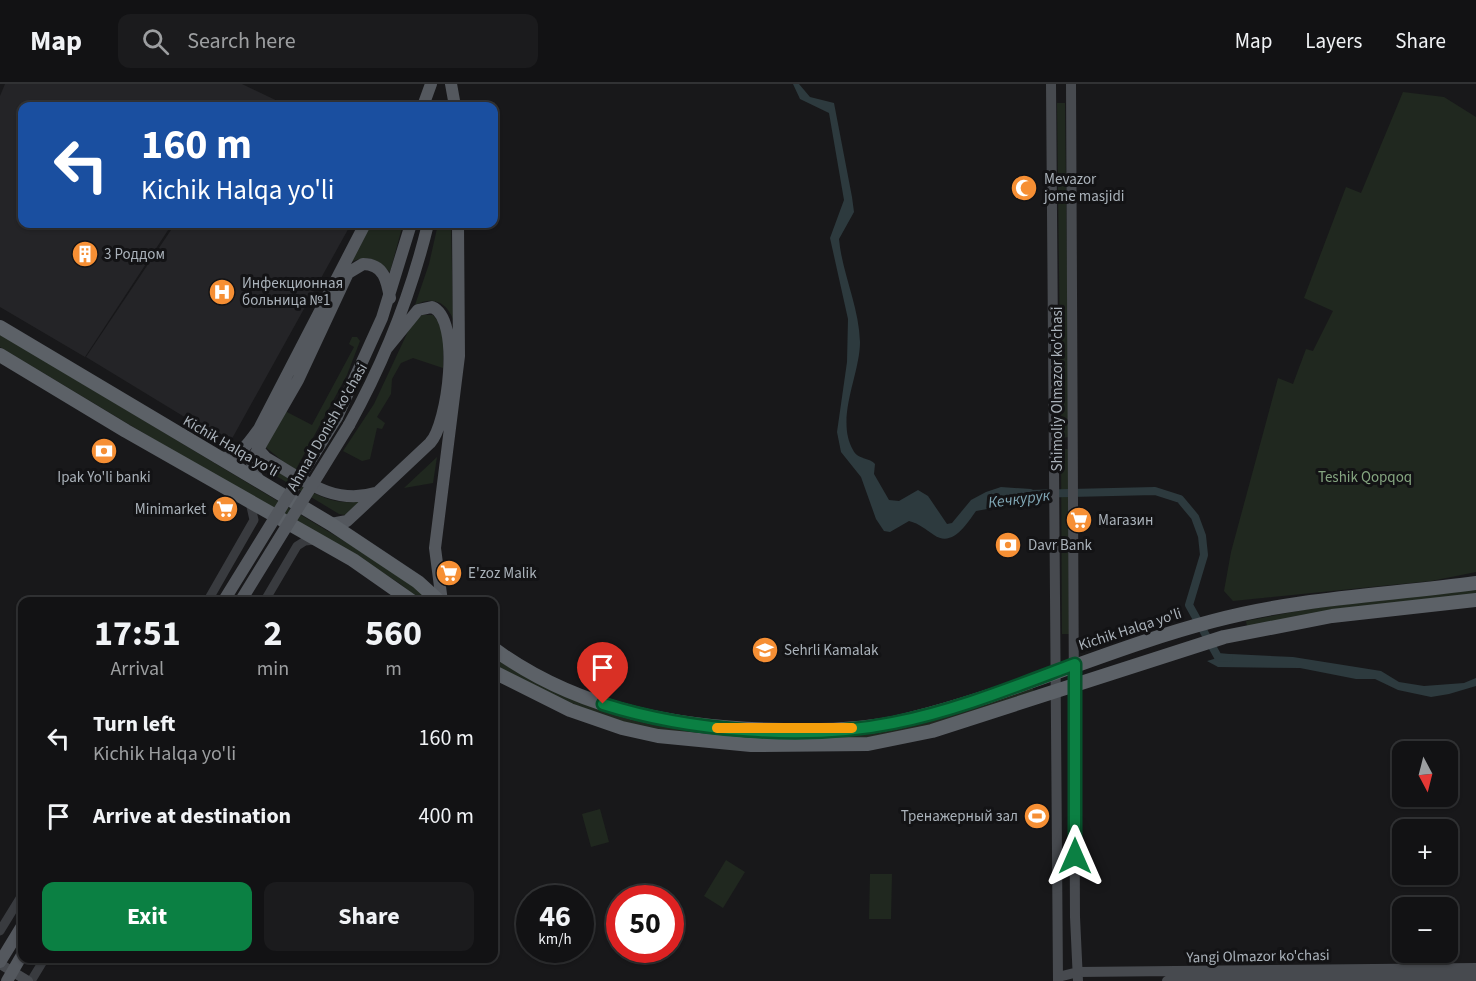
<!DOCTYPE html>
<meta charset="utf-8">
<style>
:root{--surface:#121214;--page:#1b1b1d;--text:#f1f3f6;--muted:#9c9ea0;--line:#313234;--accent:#0b8043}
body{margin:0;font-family:"Source Sans 3",sans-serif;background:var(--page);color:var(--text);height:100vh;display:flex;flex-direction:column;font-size:22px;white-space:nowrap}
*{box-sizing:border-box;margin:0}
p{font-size:20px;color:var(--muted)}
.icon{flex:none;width:33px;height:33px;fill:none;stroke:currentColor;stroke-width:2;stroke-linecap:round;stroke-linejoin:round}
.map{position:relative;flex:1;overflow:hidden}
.sheet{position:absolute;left:18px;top:513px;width:480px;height:366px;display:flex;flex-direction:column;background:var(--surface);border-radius:12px;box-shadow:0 2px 4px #0004,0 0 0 2px var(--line)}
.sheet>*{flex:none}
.guide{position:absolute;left:18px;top:18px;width:480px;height:126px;border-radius:12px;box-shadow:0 2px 4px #0004,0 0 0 2px var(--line);background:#1a4fa0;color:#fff;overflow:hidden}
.needle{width:39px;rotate:173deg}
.tools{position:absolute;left:1392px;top:657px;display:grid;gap:12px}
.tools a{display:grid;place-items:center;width:66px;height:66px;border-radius:12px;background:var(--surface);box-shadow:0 2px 4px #0004,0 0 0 2px var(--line);font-size:30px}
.speed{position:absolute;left:516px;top:801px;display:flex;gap:12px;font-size:30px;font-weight:700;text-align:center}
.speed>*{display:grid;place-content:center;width:78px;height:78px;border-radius:50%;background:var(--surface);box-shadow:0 2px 4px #0004,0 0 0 2px var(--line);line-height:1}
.speed small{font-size:15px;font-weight:400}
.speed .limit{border:9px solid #d22;background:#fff;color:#111}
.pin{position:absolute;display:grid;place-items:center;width:51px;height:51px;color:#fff;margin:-62px -26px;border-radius:50% 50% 50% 0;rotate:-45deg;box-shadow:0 0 6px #0007}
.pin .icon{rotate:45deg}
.me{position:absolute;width:66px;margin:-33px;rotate:0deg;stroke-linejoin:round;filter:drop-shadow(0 0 4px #0008)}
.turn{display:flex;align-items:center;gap:21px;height:126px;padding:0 24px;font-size:27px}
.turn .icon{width:78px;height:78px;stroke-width:2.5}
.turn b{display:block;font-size:42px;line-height:51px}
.eta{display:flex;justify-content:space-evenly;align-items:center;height:102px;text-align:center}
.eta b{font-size:36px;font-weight:700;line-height:42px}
.button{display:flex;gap:12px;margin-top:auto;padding:12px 24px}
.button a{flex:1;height:69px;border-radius:12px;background:var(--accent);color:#fff;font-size:24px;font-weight:700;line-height:69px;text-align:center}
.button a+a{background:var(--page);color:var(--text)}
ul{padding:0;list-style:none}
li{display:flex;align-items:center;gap:18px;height:78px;padding:0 24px}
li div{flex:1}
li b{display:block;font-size:22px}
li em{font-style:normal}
header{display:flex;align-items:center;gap:36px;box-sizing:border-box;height:84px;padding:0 30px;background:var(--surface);border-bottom:2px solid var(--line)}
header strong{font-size:28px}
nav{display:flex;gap:33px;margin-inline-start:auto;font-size:21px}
.search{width:420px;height:54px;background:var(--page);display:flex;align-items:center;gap:15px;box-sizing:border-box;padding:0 21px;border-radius:12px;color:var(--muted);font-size:22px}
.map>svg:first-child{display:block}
.built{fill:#242427}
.green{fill:#20281f}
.water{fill:#2d3a3e}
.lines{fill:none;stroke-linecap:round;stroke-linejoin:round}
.canal{stroke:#2d3a3e;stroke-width:8}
.tertiary{stroke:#393b3f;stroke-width:9}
.secondary{stroke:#474a4f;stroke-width:10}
.primary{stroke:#54585e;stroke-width:12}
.trunk{stroke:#5c6167;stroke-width:14}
.primary-bridge{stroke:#54585e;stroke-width:12}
.route-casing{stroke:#07532c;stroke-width:15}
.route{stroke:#0b8043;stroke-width:10}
.slow{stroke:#f59e0b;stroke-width:10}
.labels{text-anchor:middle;stroke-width:6;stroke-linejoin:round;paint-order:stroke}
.poi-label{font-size:15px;fill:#aab2ba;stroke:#131315;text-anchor:start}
.street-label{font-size:15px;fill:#aab2ba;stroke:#131315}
.park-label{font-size:15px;fill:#85a580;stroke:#131315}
.water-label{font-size:16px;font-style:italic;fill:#80a7b5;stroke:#131315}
</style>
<header>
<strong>Map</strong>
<div class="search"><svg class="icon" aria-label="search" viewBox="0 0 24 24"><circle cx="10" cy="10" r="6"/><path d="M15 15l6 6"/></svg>Search here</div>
<nav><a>Map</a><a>Layers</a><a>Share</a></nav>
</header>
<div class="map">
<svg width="1476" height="897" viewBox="0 0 1476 897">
<rect width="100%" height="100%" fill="#18181a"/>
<path class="built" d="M 5,0 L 242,0 L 288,22 L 22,22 L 22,140 L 172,140 L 85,273 L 0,223 L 0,12 Z
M 175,140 L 351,140 L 229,360 L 86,273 Z"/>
<path class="green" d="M 1403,8 L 1444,13 L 1476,33 L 1476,488 L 1431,497 L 1233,517 L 1224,507 L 1231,468 L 1278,294 L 1293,300 L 1306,265 L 1313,267 L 1333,227 L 1304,214 L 1346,103 L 1361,109 Z
M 1057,19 L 1065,19 L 1069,353 L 1061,354 Z
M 369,140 L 403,140 L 390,188 C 375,176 371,170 351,178 Z
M 438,140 L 451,140 L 453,235 C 446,217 432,212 415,221 L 429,180 Z
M 422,231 L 433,231 L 444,245 L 443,284 L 413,274 L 401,279 L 392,295 L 391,310 L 377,333 L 385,339 L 382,345 L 377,344 L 370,375 L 362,377 L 343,367 L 374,320 L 411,241 Z
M 0,250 L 404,493 L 430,517 L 421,517 L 399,499 L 330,456 L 185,374 L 0,263 Z
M 352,253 L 357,253 L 360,257 L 347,291 L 295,387 L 264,362 L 285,327 L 312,341 L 354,263 L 349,260 Z
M 1061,365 L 1068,365 L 1069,550 L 1062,550 Z
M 259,371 L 263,378 C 293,395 325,425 361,417 L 345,431 L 339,430 L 258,381 Z
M 437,373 L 433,399 L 404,404 Z
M 1476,504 L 1476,510 L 1247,542 L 1246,537 L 1308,525 Z
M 494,574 C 592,637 688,652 802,650 C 836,649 869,650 902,644 C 946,636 990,616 1032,602 L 1034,607 L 905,650 L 850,655 L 752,656 L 661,647 L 600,632 L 522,597 L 494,580 Z
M 600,725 L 609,758 L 591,763 L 582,730 Z
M 726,776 L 745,788 L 723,824 L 704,812 Z
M 870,790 L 892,790 L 891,835 L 869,835 Z"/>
<path class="water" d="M 793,0 L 799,0 L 810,13 L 834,19 L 852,113 L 854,128 L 839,155 C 842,189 859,222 860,258 C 860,291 835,334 853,366 C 858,376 869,373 875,380 L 874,390 L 889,416 L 899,417 L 918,406 L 928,412 L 947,440 L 952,439 L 971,416 L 986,408 L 1001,403 L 1031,405 L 1039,409 C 1030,415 1019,413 1010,418 C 999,423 989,425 976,427 C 967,439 953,464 934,451 C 925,445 920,440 909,437 L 890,448 L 884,447 L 876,435 L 861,393 L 841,368 L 837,348 L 847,278 L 848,235 L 830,154 L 844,116 L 829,29 L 800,15 Z
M 1231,570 L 1293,573 L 1381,587 L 1399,598 L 1424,602 L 1464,599 L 1476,594 L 1476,602 L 1449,610 L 1431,613 L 1398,606 L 1375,595 L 1356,595 L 1300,584 L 1218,583 L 1207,577 Z"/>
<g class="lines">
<path class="canal" d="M 1028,410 L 1155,407 L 1180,415 L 1195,433 L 1202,452 L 1204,471 L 1189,521 L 1218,573 L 1229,574"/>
<path class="tertiary" d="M 207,518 L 254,436 L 250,418
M 264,518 L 297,462 L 305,457 L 315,456
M 0,847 L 22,811
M 31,897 L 45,874"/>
<path class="secondary" d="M 1051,0 L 1058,897
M 1071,0 L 1075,833 L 1078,897
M 0,880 L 28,897
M 1058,893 L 1078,888 L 1476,884
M 1167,897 L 1476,894"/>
<path class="primary" d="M 451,0 L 455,22
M 423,22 L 431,0
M 337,333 L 382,234 L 411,140
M 349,341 C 384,278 411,210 428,140
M 258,358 L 258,365 L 266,374 C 301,394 333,422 375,409
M 217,373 C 238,378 247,360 259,345 L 365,140
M 260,398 L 253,387 L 252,376 L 298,296 L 348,189 L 363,180 C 384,180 387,197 390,214
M 331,440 L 347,437 L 430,359 C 448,340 462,235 432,223 L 418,226 L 387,264
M 442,518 L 435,464 L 459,272 L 458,140
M 0,878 L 22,842"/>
<path class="trunk" d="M 0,243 L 331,440 L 418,498 L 440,518
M 0,271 L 126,347 L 353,476 L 413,518
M 494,565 C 579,627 681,645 784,646 C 825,647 867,646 906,636 C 1011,611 1109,564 1213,537 C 1298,514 1389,511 1476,499
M 494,588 L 570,626 L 622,644 L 658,652 L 751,661 L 868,660 L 932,647 L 1224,553 L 1332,532 L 1476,516"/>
<path class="primary-bridge" d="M 223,518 L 337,333
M 240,518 L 349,341
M 7,897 L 22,871"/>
</g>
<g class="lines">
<defs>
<path id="route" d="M 603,620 C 688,647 805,657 893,639 C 955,627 1016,602 1075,580 L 1075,772"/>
</defs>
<use href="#route" class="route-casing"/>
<use href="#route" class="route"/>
<path class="slow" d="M 717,644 L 852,644"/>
</g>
<defs>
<symbol id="mosque-disc" viewBox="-11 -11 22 22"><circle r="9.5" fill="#f68f34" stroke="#131315"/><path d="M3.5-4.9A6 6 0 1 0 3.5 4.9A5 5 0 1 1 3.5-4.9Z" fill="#fff"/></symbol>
<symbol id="building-disc" viewBox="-11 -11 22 22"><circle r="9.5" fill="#f68f34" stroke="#131315"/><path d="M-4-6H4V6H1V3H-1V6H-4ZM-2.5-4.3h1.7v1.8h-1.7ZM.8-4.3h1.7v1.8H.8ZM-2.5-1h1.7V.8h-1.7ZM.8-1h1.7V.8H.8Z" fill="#fff"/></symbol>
<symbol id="hospital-disc" viewBox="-11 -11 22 22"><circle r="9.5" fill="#f68f34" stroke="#131315"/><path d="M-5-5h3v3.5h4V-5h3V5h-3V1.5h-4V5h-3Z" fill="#fff"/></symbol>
<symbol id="bank-disc" viewBox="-11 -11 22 22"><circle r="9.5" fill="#f68f34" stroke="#131315"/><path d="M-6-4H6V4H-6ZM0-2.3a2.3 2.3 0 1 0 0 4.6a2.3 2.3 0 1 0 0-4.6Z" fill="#fff"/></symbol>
<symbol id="supermarket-disc" viewBox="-11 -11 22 22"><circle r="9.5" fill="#f68f34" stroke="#131315"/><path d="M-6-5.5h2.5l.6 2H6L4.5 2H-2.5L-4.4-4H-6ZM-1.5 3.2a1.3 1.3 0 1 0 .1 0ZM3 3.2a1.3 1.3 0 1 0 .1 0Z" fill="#fff"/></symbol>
<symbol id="school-disc" viewBox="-11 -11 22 22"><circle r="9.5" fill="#f68f34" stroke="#131315"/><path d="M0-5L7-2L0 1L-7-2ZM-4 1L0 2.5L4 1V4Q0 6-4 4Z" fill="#fff"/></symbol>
<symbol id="stadium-disc" viewBox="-11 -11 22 22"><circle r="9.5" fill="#f68f34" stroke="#131315"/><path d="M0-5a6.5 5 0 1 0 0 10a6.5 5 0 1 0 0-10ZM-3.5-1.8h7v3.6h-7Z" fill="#fff"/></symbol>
</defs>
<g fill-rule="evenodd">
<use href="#mosque-disc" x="1009" y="89" width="30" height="30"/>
<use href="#building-disc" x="70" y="155" width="30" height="30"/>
<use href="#hospital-disc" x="207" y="193" width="30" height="30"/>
<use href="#bank-disc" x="89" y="352" width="30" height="30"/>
<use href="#supermarket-disc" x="210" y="410" width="30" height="30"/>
<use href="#supermarket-disc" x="1064" y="421" width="30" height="30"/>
<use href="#bank-disc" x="993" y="446" width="30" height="30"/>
<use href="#supermarket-disc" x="434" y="474" width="30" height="30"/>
<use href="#school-disc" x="750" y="551" width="30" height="30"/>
<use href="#stadium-disc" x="1022" y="717" width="30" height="30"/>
</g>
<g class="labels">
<g class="poi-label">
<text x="1044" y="100">Mevazor<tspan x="1044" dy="17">jome masjidi</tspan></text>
<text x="104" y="175">3 Роддом</text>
<text x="242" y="204">Инфекционная<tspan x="242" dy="17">больница №1</tspan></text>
<text x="104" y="398" text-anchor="middle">Ipak Yo'li banki</text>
<text x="206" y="430" text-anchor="end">Minimarket</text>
<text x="1098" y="441">Магазин</text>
<text x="1028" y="466">Davr Bank</text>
<text x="468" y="494">E'zoz Malik</text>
<text x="784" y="571">Sehrli Kamalak</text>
<text x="1018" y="737" text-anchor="end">Тренажерный зал</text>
</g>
<g class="street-label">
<text transform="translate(1057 305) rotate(-90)" y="5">Shimoliy Olmazor ko'chasi</text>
<text transform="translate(327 343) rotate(-60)" y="5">Ahmad Donish ko'chasi</text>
<text transform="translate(231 362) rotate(30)" y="5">Kichik Halqa yo'li</text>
<text transform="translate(1130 545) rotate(-18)" y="5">Kichik Halqa yo'li</text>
<text transform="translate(1258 872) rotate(-1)" y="5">Yangi Olmazor ko'chasi</text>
</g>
<g class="park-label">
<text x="1365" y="398">Teshik Qopqoq</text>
</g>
<g class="water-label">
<text transform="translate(1019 414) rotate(-7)" y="6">Кечкурук</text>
</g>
</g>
</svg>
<div class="tools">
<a><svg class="needle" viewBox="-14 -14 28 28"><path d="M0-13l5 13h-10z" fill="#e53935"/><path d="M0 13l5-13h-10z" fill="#9c9ea0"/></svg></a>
<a>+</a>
<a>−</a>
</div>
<div class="speed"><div>46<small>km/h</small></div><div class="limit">50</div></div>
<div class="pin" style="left:603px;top:620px;background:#d93025"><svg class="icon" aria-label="arrive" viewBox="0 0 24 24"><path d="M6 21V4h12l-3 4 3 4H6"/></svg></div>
<svg class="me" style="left:1075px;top:772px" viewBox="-20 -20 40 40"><path d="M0-17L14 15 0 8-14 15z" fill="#0b8043" stroke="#fff" stroke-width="4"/></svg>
<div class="guide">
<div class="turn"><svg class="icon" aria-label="left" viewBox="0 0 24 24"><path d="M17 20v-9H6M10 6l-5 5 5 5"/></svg><div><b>160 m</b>Kichik Halqa yo'li</div></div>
</div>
<section class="sheet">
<div class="eta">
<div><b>17:51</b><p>Arrival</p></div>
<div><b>2</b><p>min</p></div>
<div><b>560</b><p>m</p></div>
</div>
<ul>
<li><svg class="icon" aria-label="left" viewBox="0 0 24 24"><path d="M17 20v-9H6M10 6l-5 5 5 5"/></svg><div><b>Turn left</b><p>Kichik Halqa yo'li</p></div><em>160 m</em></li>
<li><svg class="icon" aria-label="arrive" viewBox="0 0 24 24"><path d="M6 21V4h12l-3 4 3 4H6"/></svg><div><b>Arrive at destination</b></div><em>400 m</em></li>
</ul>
<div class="button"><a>Exit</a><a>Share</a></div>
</section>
</div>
